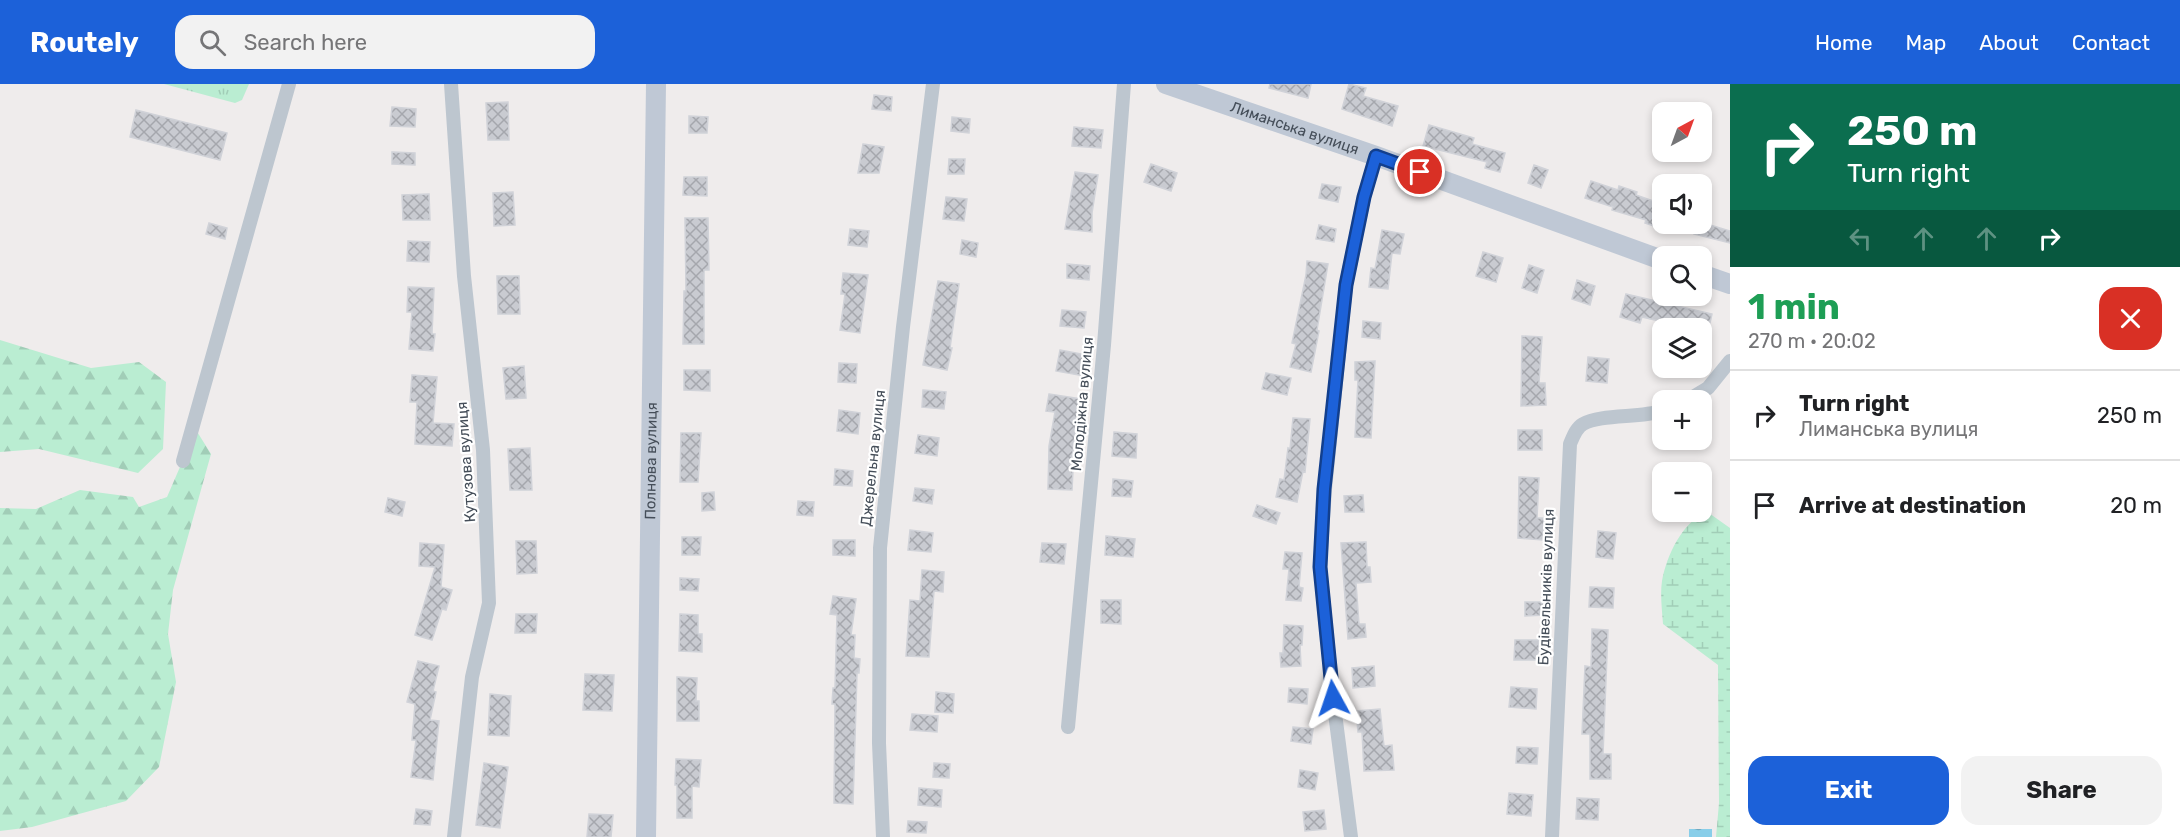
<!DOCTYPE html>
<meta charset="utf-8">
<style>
:root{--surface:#fff;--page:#f2f2f2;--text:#202124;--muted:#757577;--line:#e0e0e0;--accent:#1c61d9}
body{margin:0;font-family:Rubik,sans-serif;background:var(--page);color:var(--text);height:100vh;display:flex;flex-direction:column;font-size:22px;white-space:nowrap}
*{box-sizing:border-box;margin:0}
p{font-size:20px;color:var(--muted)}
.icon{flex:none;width:33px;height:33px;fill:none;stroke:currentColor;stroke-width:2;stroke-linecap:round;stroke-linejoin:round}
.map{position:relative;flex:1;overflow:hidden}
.side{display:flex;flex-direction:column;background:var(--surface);width:450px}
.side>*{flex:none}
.hud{background:#0b6e4f;color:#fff;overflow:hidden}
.needle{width:39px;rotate:41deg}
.fabs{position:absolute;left:1652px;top:18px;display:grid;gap:12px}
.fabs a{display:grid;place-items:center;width:60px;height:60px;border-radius:12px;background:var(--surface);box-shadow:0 3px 9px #0003;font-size:30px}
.pin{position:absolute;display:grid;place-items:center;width:51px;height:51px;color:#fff;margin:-26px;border:3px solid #fff;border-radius:50%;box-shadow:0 2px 6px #0007}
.me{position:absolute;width:66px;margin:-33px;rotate:355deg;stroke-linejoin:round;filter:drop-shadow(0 0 4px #0008)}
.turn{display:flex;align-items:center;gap:21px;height:126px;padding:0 18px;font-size:27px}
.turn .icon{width:78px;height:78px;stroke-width:2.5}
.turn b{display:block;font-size:42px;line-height:51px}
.lanes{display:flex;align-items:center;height:57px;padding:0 18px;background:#0003;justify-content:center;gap:30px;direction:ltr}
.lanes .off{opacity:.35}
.round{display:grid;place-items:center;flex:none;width:63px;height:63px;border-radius:18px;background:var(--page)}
.overview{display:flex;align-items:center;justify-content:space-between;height:102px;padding:0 18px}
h1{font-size:36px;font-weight:700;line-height:45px;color:#1e9e55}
.cta{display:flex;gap:12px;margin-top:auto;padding:12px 18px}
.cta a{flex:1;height:69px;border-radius:18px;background:var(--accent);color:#fff;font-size:24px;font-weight:700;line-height:69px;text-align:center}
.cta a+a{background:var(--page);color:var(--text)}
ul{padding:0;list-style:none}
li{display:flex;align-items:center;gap:18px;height:90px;padding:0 18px;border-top:2px solid var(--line)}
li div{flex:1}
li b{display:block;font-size:22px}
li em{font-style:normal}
header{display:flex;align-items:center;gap:36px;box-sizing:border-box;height:84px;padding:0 30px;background:var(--accent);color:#fff}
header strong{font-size:28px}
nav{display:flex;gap:33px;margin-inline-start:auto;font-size:21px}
.search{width:420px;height:54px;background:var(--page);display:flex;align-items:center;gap:15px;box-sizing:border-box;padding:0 21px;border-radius:18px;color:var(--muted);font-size:22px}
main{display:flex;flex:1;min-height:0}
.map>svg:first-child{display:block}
.grass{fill:url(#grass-tufts)}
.forest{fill:url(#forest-firs)}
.wetland{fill:url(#wetland-marsh)}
.water{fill:url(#water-waves)}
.building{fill:url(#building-cross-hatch);stroke:#d0d2d8;stroke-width:1.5}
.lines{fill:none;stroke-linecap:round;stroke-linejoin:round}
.street{stroke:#bdc6cf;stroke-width:14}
.secondary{stroke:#bfc8d5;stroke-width:20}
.route-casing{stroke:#123f8d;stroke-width:15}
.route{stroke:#1c61d9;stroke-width:10}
.labels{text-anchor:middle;stroke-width:4.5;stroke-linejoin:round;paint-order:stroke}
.street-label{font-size:15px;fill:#454e59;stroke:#fff}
</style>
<header>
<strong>Routely</strong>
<div class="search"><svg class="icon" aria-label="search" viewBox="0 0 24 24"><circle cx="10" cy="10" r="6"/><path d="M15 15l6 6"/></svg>Search here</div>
<nav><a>Home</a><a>Map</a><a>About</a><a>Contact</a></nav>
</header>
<main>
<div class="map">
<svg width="1730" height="753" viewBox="0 0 1730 753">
<defs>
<pattern id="grass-tufts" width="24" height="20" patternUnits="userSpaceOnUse" patternTransform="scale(1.5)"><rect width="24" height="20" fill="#baedd2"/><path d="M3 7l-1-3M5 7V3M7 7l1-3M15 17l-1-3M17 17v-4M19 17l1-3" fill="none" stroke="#a1cdb7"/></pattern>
<pattern id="forest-firs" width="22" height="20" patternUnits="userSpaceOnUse" patternTransform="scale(1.5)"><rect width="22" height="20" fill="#baedd2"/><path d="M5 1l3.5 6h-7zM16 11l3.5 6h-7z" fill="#a1cdb7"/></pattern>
<pattern id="wetland-marsh" width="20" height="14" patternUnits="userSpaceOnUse" patternTransform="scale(1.5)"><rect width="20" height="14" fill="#baedd2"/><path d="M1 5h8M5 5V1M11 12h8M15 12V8" fill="none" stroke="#a1cdb7"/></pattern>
<pattern id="water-waves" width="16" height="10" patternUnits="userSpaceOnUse" patternTransform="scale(1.5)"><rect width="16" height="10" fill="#88cee9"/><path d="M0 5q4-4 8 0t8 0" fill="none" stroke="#71a9c0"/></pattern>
<pattern id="building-cross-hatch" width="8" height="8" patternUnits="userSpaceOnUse" patternTransform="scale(1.5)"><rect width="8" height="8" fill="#c9cbd1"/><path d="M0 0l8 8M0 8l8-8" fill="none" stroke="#a5a7ad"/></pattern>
</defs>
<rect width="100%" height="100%" fill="#efecec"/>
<path class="grass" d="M 164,0 L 249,0 L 242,16 L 235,19 Z"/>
<path class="forest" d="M 0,256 L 91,284 L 139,278 L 166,298 L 163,365 L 138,389 L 39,365 L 0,368 Z
M 196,346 L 211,370 L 173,506 L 168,550 L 176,598 L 159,683 L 126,717 L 32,743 L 0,747 L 0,424 L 36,425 L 80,406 L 133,413 L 139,423 L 167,413 Z"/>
<path class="wetland" d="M 1706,427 L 1730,444 L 1730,753 L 1716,753 L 1719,719 L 1718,581 L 1663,540 C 1662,526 1660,510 1662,497 C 1667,470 1682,440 1706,427 Z"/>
<path class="water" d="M 1689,745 L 1712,745 L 1712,753 L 1689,753 Z"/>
<path class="building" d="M 1270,0 L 1311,0 L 1308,14 L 1269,4 Z
M 1349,0 L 1366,4 L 1363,12 L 1398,22 L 1392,42 L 1342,25 Z
M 874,11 L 892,13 L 891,27 L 872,25 Z
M 508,18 L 509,56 L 488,56 L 486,19 Z
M 392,23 L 416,25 L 415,43 L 390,42 Z
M 136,26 L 227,49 L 220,76 L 130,53 Z
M 689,32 L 708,33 L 707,49 L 689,49 Z
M 952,33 L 970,35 L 969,49 L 951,47 Z
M 1429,41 L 1474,54 L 1472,60 L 1505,69 L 1500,88 L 1485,84 L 1487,78 L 1423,62 Z
M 1074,43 L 1103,46 L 1101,64 L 1072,62 Z
M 863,60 L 884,63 L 879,89 L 858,89 Z
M 392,68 L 415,69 L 415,81 L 392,80 Z
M 949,75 L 965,75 L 964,90 L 948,90 Z
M 1151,80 L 1177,89 L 1171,107 L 1144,98 Z
M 1534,81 L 1548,86 L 1541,104 L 1528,99 Z
M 1075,88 L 1098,91 L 1092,129 L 1092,148 L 1065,145 Z
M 684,93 L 707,93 L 707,112 L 683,111 Z
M 1591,97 L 1618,106 L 1619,102 L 1637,108 L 1636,111 L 1662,120 L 1662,128 L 1657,143 L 1645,139 L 1646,136 L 1612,126 L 1613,123 L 1585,114 Z
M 1322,100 L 1341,103 L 1338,118 L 1319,114 Z
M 513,108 L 515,141 L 494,142 L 493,109 Z
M 429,110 L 430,136 L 403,136 L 402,111 Z
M 946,113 L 967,115 L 964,137 L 943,135 Z
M 685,134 L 708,134 L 709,186 L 704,186 L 704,260 L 683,260 L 684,207 L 686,207 Z
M 209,139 L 227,144 L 225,155 L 206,150 Z
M 1697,140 L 1707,140 L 1730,147 L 1730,159 L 1694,150 Z
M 1319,141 L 1336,145 L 1334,158 L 1316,155 Z
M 850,145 L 869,147 L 867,163 L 848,161 Z
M 1382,146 L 1404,150 L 1400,170 L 1392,169 L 1388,205 L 1369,203 L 1371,184 L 1375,185 Z
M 962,156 L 978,159 L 976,173 L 960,170 Z
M 408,157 L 430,158 L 429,178 L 407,177 Z
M 1483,168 L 1503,174 L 1496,198 L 1476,192 Z
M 1307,177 L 1328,180 L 1317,246 L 1319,247 L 1311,288 L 1290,283 L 1296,260 L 1292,259 L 1306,191 Z
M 1067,180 L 1090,182 L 1089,196 L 1067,194 Z
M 1529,181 L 1544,186 L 1537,209 L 1522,204 Z
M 843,189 L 868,191 L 860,249 L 840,246 L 845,210 L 841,210 Z
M 497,192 L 519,192 L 520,230 L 498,230 Z
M 1577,196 L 1595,202 L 1590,221 L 1572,215 Z
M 938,197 L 959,200 L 950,264 L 952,264 L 947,286 L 923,281 Z
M 408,203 L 434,204 L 432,250 L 435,250 L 433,267 L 409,265 L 412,228 L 407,228 Z
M 1626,210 L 1712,230 L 1708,248 L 1701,247 L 1701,244 L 1689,244 L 1642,233 L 1640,239 L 1620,233 Z
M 1062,226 L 1086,228 L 1084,244 L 1060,242 Z
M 1363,237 L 1381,239 L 1380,255 L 1362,253 Z
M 1522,252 L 1542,253 L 1539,299 L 1545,299 L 1546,321 L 1521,322 Z
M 1060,266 L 1087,271 L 1084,292 L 1056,287 Z
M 1588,273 L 1609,275 L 1607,299 L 1586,297 Z
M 1375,277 L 1371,354 L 1355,353 L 1358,296 L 1355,296 L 1355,278 Z
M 839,279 L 857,280 L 856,299 L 838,298 Z
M 524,282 L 526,314 L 506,315 L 503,284 Z
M 684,286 L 710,286 L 710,307 L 684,306 Z
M 1266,289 L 1291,294 L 1287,311 L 1262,305 Z
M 412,291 L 437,293 L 433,339 L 454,340 L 452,362 L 415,360 L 417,318 L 410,318 Z
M 923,306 L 946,308 L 944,325 L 922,323 Z
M 1049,310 L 1081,315 L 1070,386 L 1073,386 L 1072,406 L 1048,405 L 1049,362 L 1055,328 L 1046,327 Z
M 839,326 L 860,329 L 858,350 L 837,347 Z
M 1293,334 L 1310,335 L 1305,388 L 1303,387 L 1297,418 L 1276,413 L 1280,395 L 1284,396 L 1288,364 L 1290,365 Z
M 1518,346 L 1542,346 L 1542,366 L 1518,366 Z
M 1114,348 L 1137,350 L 1136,374 L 1112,372 Z
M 681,349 L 701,349 L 698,398 L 680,398 Z
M 918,351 L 939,354 L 937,372 L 915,369 Z
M 530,364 L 532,406 L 510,406 L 508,365 Z
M 835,385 L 853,387 L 852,402 L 834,401 Z
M 1519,393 L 1539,394 L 1537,434 L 1544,434 L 1543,456 L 1518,454 Z
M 1113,395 L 1133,397 L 1131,413 L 1112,412 Z
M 915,404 L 934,406 L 932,420 L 913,417 Z
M 714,408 L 715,426 L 702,427 L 702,409 Z
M 1363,411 L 1364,428 L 1345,428 L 1344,412 Z
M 388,414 L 405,418 L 402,432 L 385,428 Z
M 798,417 L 814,418 L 813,432 L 797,431 Z
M 1257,421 L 1280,429 L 1276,440 L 1253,432 Z
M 910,446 L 933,449 L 931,468 L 908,466 Z
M 1598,447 L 1616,449 L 1613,475 L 1596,473 Z
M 1106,452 L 1135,455 L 1133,473 L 1105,471 Z
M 682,453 L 701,453 L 700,471 L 682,471 Z
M 833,456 L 855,456 L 855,472 L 833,471 Z
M 516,457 L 536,457 L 537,489 L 517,490 Z
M 1366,458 L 1367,483 L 1370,483 L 1371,498 L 1356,499 L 1359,540 L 1365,540 L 1366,553 L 1348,555 L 1341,459 Z
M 420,459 L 444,461 L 441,503 L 452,506 L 446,526 L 442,525 L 432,556 L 415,551 L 435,483 L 419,482 Z
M 1042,459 L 1066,460 L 1064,480 L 1040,478 Z
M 1285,468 L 1302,469 L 1299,503 L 1303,504 L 1301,517 L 1286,516 L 1289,485 L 1283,485 Z
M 922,486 L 944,488 L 943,508 L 934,507 L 929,573 L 906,572 L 910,516 L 920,517 Z
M 680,494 L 699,495 L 698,507 L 680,506 Z
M 1590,503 L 1614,504 L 1613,524 L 1589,523 Z
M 833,512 L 856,515 L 851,551 L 855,551 L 854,574 L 860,575 L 859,589 L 857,589 L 853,720 L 834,719 L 835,620 L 832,620 L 833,604 L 835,604 L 837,531 L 830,530 Z
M 1101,516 L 1121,516 L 1121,540 L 1101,539 Z
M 1525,518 L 1545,518 L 1545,531 L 1525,532 Z
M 516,530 L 537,530 L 536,549 L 515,549 Z
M 680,530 L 698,531 L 698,550 L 702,550 L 702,568 L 679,567 Z
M 1284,541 L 1303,542 L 1302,561 L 1300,561 L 1301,582 L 1281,583 L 1280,569 L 1283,569 Z
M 1592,545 L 1608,546 L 1603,670 L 1611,670 L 1611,695 L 1590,695 L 1590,650 L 1582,650 L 1585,582 L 1591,583 Z
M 1515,556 L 1539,556 L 1538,576 L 1514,576 Z
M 418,577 L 439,582 L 433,607 L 436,608 L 430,636 L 439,637 L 433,696 L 411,693 L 416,656 L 412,656 L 415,620 L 407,618 Z
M 1374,582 L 1375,602 L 1353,604 L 1352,584 Z
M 585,590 L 614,591 L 612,627 L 583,626 Z
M 677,593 L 697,594 L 696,617 L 699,617 L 699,637 L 677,637 Z
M 1511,603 L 1537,605 L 1536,625 L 1509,623 Z
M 1289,604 L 1308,605 L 1307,620 L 1288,618 Z
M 936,608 L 954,610 L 953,629 L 935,628 Z
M 490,610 L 511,612 L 509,652 L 488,651 Z
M 1380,625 L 1384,662 L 1392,661 L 1394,686 L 1364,687 L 1362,648 L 1358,648 L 1356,627 Z
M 912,630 L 938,632 L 937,648 L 910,646 Z
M 1293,643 L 1313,645 L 1311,660 L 1291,657 Z
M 1517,663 L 1538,664 L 1537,680 L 1516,679 Z
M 676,675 L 701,676 L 699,703 L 692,702 L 692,734 L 677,734 L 677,701 L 675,701 Z
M 484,679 L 508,683 L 500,744 L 476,741 Z
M 934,679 L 950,680 L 949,694 L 933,693 Z
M 1300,686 L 1318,689 L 1315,706 L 1298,703 Z
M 919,704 L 942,706 L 941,723 L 918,721 Z
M 1509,709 L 1533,711 L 1531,732 L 1507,730 Z
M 1577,714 L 1599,715 L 1598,736 L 1576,735 Z
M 416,725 L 432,727 L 430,741 L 414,740 Z
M 1324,726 L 1326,745 L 1305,747 L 1303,728 Z
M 589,730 L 613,731 L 611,753 L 587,753 Z
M 908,737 L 927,738 L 926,749 L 907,748 Z"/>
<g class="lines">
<path class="street" d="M 451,0 L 464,192 L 483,366 L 489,519 L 472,593 L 454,753
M 1688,316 L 1708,304 L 1730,277
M 183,377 L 289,0
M 1068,643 L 1104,261 L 1124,0
M 883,753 L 879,659 L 880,464 L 903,243 L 933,0
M 1351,753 L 1333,614 L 1320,482 L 1325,405 L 1346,201 L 1364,113 L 1376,72
M 1552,753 L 1570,360 C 1573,353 1576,344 1583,340 C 1600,330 1640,334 1662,327"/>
<g class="secondary">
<path id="s1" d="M 1166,0 L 1376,72 L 1662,176"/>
<path d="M 1701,190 L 1730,200"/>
<path id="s2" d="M 646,753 L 656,0"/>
</g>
</g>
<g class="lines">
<defs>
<path id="route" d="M 1333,614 L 1320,483 L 1324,405 L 1346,201 L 1364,113 L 1376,72 L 1420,88"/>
</defs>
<use href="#route" class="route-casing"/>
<use href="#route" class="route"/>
</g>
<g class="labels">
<g class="street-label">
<text dy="5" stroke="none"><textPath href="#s1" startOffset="136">Лиманська вулиця</textPath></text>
<text transform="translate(1082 320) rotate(-85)" y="5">Молодіжна вулиця</text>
<text transform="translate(873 374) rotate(-84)" y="5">Джерельна вулиця</text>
<text dy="5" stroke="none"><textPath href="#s2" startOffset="376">Полнова вулиця</textPath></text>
<text transform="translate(466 378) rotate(-94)" y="5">Кутузова вулиця</text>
<text transform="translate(1546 503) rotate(-88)" y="5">Будівельників вулиця</text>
</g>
</g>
</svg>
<div class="fabs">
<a><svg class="needle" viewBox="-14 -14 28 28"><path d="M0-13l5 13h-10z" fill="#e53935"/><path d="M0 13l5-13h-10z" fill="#757577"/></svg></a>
<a><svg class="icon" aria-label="sound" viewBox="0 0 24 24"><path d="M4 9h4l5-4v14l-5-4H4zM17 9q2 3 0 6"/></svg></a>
<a><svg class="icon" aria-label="search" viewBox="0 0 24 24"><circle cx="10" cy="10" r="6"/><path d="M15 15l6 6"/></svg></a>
<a><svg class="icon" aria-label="layers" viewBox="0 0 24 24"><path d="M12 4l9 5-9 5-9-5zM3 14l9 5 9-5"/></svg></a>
<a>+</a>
<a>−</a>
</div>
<div class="pin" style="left:1420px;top:88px;background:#d93025"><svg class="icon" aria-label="arrive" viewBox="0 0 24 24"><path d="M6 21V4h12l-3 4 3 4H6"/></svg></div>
<svg class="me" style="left:1333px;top:614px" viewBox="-20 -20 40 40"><path d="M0-17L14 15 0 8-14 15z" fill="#1c61d9" stroke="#fff" stroke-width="4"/></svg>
</div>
<section class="side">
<div class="hud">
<div class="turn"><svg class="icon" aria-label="right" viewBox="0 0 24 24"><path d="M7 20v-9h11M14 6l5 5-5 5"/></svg><div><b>250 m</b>Turn right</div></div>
<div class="lanes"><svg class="icon off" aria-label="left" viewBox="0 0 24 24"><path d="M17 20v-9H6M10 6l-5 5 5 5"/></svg><svg class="icon off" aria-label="ahead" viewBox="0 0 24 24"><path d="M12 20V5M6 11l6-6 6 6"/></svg><svg class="icon off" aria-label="ahead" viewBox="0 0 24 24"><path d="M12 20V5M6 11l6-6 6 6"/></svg><svg class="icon" aria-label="right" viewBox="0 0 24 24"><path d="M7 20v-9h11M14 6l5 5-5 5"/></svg></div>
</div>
<div class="overview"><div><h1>1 min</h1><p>270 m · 20:02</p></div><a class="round" style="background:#d93025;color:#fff"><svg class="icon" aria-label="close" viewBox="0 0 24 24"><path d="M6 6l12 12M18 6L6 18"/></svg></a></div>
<ul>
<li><svg class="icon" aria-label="right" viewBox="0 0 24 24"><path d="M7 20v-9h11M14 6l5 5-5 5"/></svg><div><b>Turn right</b><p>Лиманська вулиця</p></div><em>250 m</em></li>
<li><svg class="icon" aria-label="arrive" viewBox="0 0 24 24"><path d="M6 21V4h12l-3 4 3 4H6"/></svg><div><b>Arrive at destination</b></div><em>20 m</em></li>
</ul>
<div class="cta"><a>Exit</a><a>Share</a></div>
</section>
</main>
